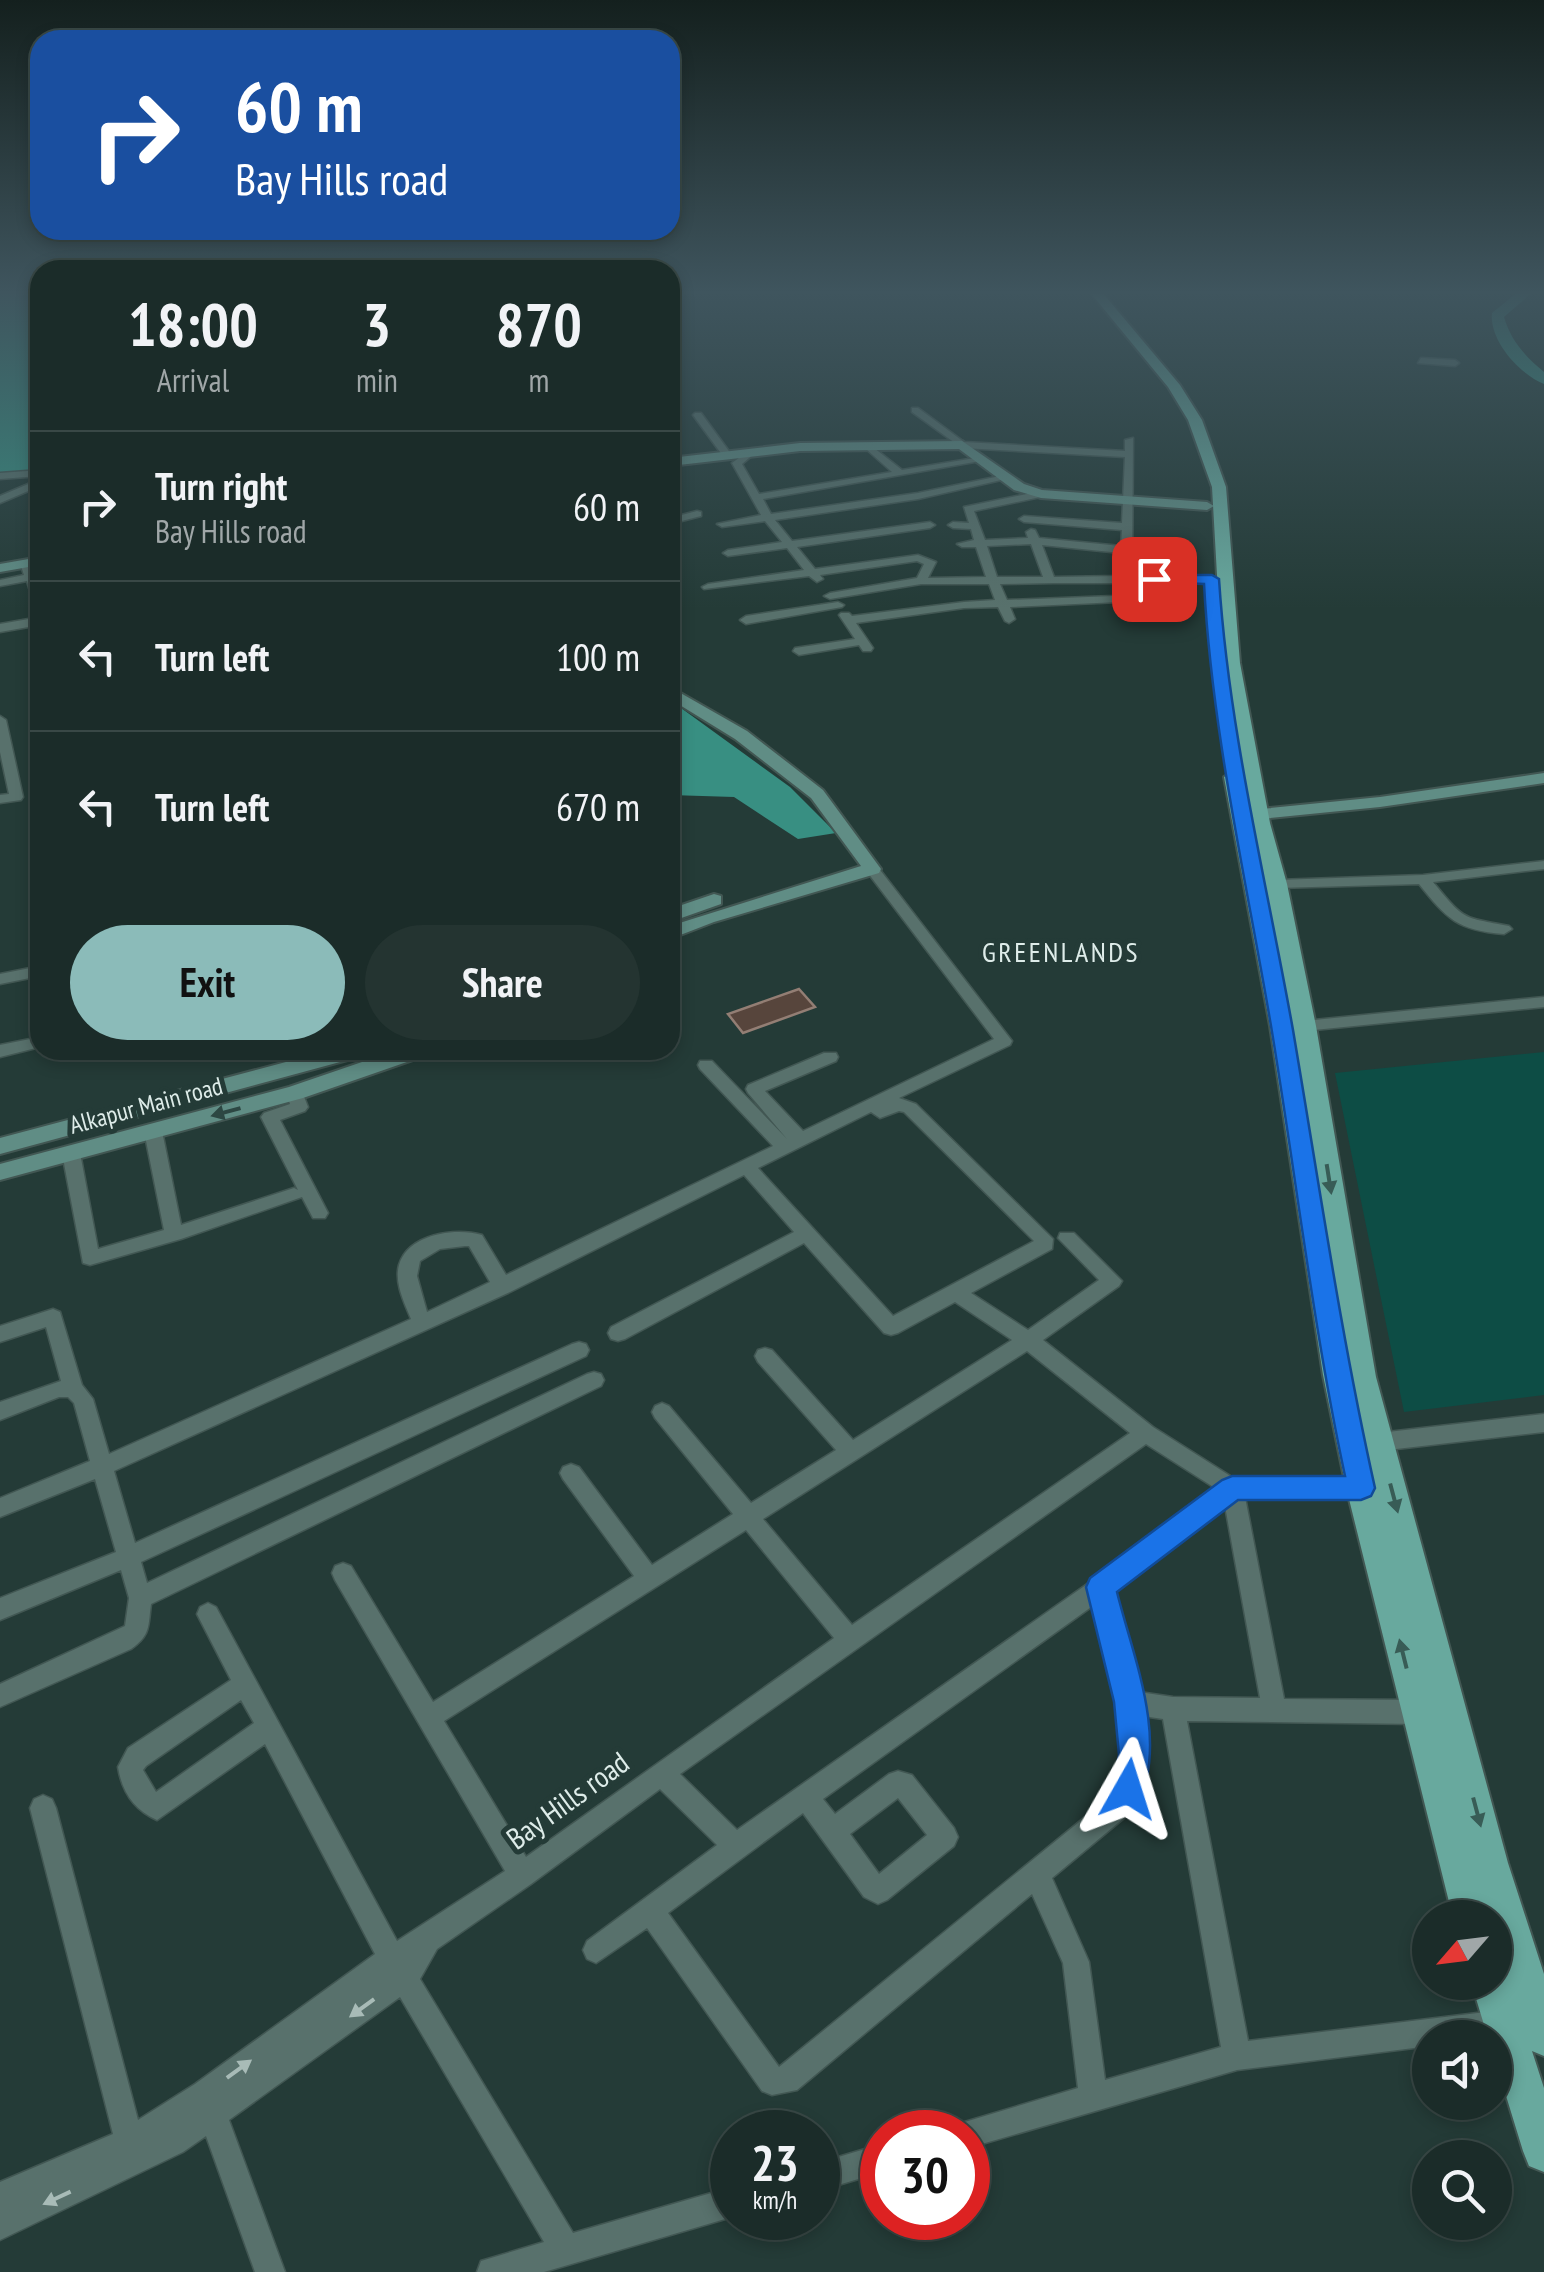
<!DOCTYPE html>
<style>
:root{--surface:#1b2c29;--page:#243431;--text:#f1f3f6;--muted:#a0a7a8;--line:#394846;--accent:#8bbbb9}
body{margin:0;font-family:"PT Sans Narrow",sans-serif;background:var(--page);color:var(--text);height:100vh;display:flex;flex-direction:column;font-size:38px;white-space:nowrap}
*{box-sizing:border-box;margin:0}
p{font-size:32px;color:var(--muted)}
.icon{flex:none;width:55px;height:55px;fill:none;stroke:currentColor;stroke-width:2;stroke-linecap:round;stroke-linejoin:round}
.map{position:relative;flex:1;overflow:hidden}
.side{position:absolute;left:30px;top:260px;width:650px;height:800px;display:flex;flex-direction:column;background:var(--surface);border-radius:30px;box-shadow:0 5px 15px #0003,0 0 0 2px var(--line)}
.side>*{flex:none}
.guide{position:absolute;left:30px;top:30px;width:650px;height:210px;border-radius:30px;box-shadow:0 5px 15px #0003,0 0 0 2px var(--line);background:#1a4fa0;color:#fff;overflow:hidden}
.needle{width:65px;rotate:242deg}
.tools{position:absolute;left:1412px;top:1900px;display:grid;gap:20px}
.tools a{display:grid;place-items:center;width:100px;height:100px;border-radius:50%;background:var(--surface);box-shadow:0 5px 15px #0003,0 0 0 2px var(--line);font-size:50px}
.speed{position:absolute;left:710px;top:2110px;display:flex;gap:20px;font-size:50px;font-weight:700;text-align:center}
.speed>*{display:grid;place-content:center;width:130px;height:130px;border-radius:50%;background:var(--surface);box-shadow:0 5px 15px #0003,0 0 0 2px var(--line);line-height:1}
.speed small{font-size:25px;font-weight:400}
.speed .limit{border:15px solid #d22;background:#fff;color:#111}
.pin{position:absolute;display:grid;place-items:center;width:85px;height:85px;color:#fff;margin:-42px;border-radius:20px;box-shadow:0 5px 15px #0006}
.me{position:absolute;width:110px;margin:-55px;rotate:6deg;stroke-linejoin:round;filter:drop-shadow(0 0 8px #0008)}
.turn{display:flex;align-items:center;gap:35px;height:210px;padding:0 40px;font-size:45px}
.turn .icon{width:130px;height:130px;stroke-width:2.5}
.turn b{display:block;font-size:70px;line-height:85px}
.eta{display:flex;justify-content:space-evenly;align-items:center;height:170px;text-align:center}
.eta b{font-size:60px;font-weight:700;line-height:70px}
.primary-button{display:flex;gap:20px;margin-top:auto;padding:20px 40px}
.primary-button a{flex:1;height:115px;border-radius:60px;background:var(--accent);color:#111;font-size:40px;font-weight:700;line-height:115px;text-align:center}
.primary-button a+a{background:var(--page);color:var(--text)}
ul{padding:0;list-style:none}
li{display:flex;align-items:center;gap:30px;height:150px;padding:0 40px;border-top:2px solid var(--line)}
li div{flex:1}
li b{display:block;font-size:38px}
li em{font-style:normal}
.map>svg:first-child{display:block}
.green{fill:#0d4d45}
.water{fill:#388f82}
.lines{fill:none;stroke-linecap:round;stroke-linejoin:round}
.river{fill:#388f82;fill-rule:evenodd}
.building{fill:#57453c;stroke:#937e74;stroke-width:2.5}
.street-casing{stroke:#425753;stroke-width:3}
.secondary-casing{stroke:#425753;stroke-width:4}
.primary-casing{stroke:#425753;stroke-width:4}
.street{fill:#58716c;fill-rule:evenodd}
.secondary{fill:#608d85;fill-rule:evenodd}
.primary{fill:#68a99e;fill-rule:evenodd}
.oneway{fill:#2d4743}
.oneway2{fill:#385c56}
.oneway3{fill:#a8bbb7}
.route{fill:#1a73e8;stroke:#114b97;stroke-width:2.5}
.labels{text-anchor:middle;stroke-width:10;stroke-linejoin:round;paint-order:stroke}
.street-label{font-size:25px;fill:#deece9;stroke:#243b37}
.neighbourhood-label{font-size:28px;letter-spacing:2.5px;fill:#deece9;stroke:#243b37}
.near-street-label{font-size:30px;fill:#deece9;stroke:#243b37}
</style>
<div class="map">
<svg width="1544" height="2272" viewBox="0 0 1544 2272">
<rect width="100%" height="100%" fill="#243b37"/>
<path class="green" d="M 1544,1052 L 1544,1395 L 1404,1412 L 1335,1073 Z"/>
<path class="water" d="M 0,291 L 40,291 L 40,471 L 0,473 Z
M 670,700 L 790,787 L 836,833 L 798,839 L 734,797 L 670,795 Z"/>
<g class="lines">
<path class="river" d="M 1519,291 L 1534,291 L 1504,317 C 1511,341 1525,356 1544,372 L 1544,384 C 1519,374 1489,340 1492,313 Z"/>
</g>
<path class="building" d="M 799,989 L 815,1007 L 743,1033 L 728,1014 Z"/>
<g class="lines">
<defs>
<path id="street" d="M 1421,358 L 1455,360 L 1459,363 L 1455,366 L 1418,363 Z
M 912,408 L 918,408 L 964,442 L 1125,451 L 1125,440 L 1133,438 L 1132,576 L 1212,576 L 1218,579 L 1212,582 L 1130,583 L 1125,599 L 1119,602 L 1010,607 L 1015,619 L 1009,623 L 1005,621 L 998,607 L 964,608 L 856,623 L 873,648 L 871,651 L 863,651 L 859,645 L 799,655 L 793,651 L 795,648 L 855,639 L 839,615 L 841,613 L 849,613 L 852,616 L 964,602 L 995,600 L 989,584 L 921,584 L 830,599 L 824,596 L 830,593 L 917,578 L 924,564 L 917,561 L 820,575 L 823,579 L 817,582 L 809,576 L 704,589 L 702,587 L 708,584 L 804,570 L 787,548 L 728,556 L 723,553 L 728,550 L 782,542 L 765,521 L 722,527 L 717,524 L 761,515 L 732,463 L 751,449 L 756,452 L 742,464 L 759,494 L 892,472 L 866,449 L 864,447 L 869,444 L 902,470 L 981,457 L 986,460 L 763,499 L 771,514 L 918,493 L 1005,475 L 1010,478 L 918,499 L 775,520 L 792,541 L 930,522 L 935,525 L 930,528 L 797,547 L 815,569 L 918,555 L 936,562 L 928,578 L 986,577 L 976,547 L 962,547 L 957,544 L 974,540 L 971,529 L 953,528 L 948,525 L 953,522 L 969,523 L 964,507 L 1041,491 L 1046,494 L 1045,496 L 974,511 L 985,540 L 1028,538 L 1026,532 L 1031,529 L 1035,530 L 1039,538 L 1121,546 L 1122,530 L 1024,522 L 1019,519 L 1024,516 L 1122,523 L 1125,457 L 962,448 L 912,412 ZM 1031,544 L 1043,577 L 997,577 L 987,546 ZM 1042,545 L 1121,553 L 1120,576 L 1054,577 ZM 1054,583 L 1119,583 L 1114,596 L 1007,600 L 1000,584 Z
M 695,413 L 701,413 L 731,454 L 729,456 L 723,456 L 693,415 Z
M 40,470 L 40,476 L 0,479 L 0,473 Z
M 40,479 L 40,486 L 0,503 L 0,496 Z
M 697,511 L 701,512 L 701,516 L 670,524 L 670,518 Z
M 26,560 C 40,569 40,591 40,607 L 34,604 L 27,581 L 0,586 L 0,580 L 24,575 L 20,563 Z
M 838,602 L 844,605 L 842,607 L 746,624 L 740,620 L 746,616 Z
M 40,617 L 40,625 L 0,632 L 0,624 Z
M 0,716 L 6,720 L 23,797 L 21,800 L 0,803 L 0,795 L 9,794 L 0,752 Z
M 1544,861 L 1544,869 L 1433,882 C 1465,921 1462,917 1509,926 L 1512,929 L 1504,934 C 1457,930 1447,919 1419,884 L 1277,888 L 1270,884 L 1277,880 L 1423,875 Z
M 872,865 L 877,866 L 1012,1041 L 1010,1045 L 899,1098 L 916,1104 L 1053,1239 L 1052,1249 L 971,1293 L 1028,1330 L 1099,1280 L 1058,1238 L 1060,1233 L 1074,1233 L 1122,1281 L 1119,1286 L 1043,1340 L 1153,1427 L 1235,1479 L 1361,1478 L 1369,1480 L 1372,1487 L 1369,1494 L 1361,1496 L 1245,1497 L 1284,1699 L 1418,1700 L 1426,1704 L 1430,1712 L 1426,1720 L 1418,1724 L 1187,1721 L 1248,2041 L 1502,2010 L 1512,2014 L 1516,2024 L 1512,2034 L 1495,2039 L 1430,2038 L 1430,2046 L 1237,2070 L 968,2148 L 968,2132 L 954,2132 L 958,2124 L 1078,2088 L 1063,1963 L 1032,1894 L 797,2090 L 772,2095 L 762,2091 L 647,1928 L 596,1963 L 587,1959 L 583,1950 L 587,1941 L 717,1845 L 660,1789 L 531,1884 L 437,1949 L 420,1979 L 573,2233 L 732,2187 L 732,2217 L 544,2272 L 477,2272 L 481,2261 L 544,2242 L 400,1997 L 229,2120 L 285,2272 L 255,2272 L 206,2136 L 183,2152 L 0,2240 L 0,2182 L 113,2134 L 30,1808 L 34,1799 L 43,1795 L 52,1799 L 56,1808 L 138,2120 L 195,2084 L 375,1954 L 265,1744 L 157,1820 C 134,1810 122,1792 118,1767 L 128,1748 L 231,1680 L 197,1614 L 200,1607 L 208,1603 L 216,1607 L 397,1941 L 505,1871 L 335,1580 L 332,1573 L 335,1566 L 343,1563 L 351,1566 L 433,1702 L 634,1576 L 563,1479 L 560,1473 L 563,1467 L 571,1464 L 579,1467 L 652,1565 L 733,1514 L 655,1418 L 652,1412 L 655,1406 L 662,1403 L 669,1406 L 751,1503 L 836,1450 L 758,1362 L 755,1356 L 758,1350 L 765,1348 L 772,1350 L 853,1440 L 1012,1340 L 955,1302 L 898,1333 L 891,1335 L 884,1333 L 804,1243 L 625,1339 L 618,1341 L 611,1339 L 608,1333 L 611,1327 L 794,1232 L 744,1175 L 510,1292 L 114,1471 L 135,1543 L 572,1344 L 579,1342 L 586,1344 L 589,1350 L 586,1356 L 141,1562 L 147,1583 L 587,1374 L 594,1372 L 601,1374 L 604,1380 L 601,1386 L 151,1604 C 148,1626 151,1635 131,1649 L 0,1707 L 0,1684 L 125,1626 L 129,1598 L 121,1570 L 0,1620 L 0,1598 L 116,1552 L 95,1479 L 0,1517 L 0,1498 L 90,1461 L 74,1403 L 68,1397 L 59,1397 L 0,1420 L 0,1402 L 61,1381 L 46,1327 L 0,1342 L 0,1326 L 53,1309 L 60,1312 L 82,1385 L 93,1399 L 109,1454 L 411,1319 C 405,1304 394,1283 399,1265 C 408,1234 455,1227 482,1235 L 506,1275 L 773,1146 L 700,1069 L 698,1065 L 700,1061 L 712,1061 L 787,1139 L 748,1093 L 746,1089 L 748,1085 L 824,1053 L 836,1053 L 838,1057 L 836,1061 L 765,1091 L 803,1131 L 994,1039 L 865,869 ZM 899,1111 L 904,1112 L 1034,1241 L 893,1316 L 758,1168 L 871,1112 L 880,1118 ZM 465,1246 L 469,1246 L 490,1282 L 427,1312 L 417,1276 L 420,1261 L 440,1249 ZM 1027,1351 L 1130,1433 L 852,1625 L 763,1519 ZM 1146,1444 L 1215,1488 L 1093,1580 L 737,1830 L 680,1774 ZM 1225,1506 L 1260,1698 L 1173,1697 L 1139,1692 L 1113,1591 ZM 746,1530 L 834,1638 L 526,1857 L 444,1721 ZM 1094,1605 C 1109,1665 1141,1742 1106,1800 L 779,2067 L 668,1913 L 803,1813 L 864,1897 L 878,1904 L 887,1900 L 954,1846 L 958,1837 L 954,1828 L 912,1775 L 898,1771 L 889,1774 L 835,1814 L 823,1799 ZM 241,1700 L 254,1723 L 156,1792 L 143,1770 L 146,1766 ZM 1143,1716 L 1163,1719 L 1221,2047 L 1105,2080 L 1089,1962 L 1052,1878 L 1124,1818 C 1143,1784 1147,1754 1143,1716 ZM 898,1798 L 927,1835 L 879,1874 L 850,1834 Z
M 40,966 L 40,976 L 0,984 L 0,974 Z
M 1544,997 L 1544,1007 L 1304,1031 L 1296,1026 L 1304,1021 Z
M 40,1037 L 40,1047 L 0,1057 L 0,1045 Z
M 295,1087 L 301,1089 L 308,1107 L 305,1111 L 280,1120 L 328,1213 L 325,1218 L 313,1218 L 302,1197 L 181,1239 L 90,1265 L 83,1263 L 62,1153 L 65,1149 L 71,1147 L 80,1153 L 98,1249 L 164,1230 L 144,1131 L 147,1127 L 153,1125 L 162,1131 L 181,1225 L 294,1188 L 298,1190 L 261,1117 L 264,1113 L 290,1104 L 286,1093 Z
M 1544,1414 L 1544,1432 L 1379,1451 L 1372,1448 L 1369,1442 L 1372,1436 L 1379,1433 Z
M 882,2144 L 882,2172 L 818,2191 L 818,2163 Z"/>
<path id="secondary" d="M 962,441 L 1024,484 L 1042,490 L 1207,502 L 1214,506 L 1207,510 L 1041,498 L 1014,490 L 959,449 L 800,451 L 670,466 L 670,458 L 800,443 Z
M 40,557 L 40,565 L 0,572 L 0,564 Z
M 670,687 L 747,731 L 823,790 L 881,869 L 879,873 L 714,922 L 670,939 L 670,926 L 861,866 L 811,798 L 735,739 L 670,699 Z
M 1544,773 L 1544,783 L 1380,807 L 1241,821 L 1232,816 L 1241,811 L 1380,797 Z
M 714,894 L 721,896 L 721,904 L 670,922 L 670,909 Z
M 331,1050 L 369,1050 L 366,1055 L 0,1154 L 0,1138 Z
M 397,1050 L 430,1050 L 427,1055 L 303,1098 L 0,1180 L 0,1164 L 289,1087 Z"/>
<path id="primary" d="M 1089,291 L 1101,291 L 1180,385 L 1202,420 L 1226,487 L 1240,663 L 1270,823 L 1287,884 L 1316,1026 L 1376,1377 L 1508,1863 L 1544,1974 L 1544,2056 L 1532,2051 L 1544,2088 L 1544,2172 L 1529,2166 L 1523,2151 L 1495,2060 L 1495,2038 L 1488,2038 L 1471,1982 L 1495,1982 L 1495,1965 L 1504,1969 L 1495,1940 L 1495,1918 L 1453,1918 L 1346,1487 L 1323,1375 L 1270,1026 L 1224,777 L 1234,771 L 1242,774 L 1222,663 L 1212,487 L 1188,420 L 1168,387 Z"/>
</defs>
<use href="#street" class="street-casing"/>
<use href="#secondary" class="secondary-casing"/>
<use href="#primary" class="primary-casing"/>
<use href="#street" class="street"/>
<use href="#secondary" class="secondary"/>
<use href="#primary" class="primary"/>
</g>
<defs><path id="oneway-solid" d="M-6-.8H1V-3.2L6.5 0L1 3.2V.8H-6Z" transform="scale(2.5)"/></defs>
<use class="oneway" href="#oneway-solid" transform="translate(226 1112) rotate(165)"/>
<g class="oneway2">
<use href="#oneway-solid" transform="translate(1329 1179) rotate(81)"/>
<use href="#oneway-solid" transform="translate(1394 1498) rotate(75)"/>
<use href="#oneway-solid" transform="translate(1403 1654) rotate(-104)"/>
<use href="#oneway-solid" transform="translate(1477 1812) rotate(75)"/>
</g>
<g class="oneway3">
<use href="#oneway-solid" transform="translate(362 2008) rotate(144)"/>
<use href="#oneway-solid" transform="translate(239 2069) rotate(-36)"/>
<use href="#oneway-solid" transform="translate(57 2198) rotate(155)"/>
</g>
<linearGradient id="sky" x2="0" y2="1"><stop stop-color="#14201e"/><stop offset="0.48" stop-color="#3f555e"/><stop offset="1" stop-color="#3f555e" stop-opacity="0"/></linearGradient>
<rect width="1544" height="609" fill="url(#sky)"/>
<path class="route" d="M 1154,575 L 1212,575 L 1219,579 C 1229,732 1266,879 1293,1030 C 1319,1183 1341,1336 1375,1488 L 1371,1496 L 1361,1500 L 1238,1500 L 1117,1592 C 1133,1657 1167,1735 1140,1800 L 1128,1805 L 1117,1800 L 1112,1789 L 1119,1755 L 1114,1702 L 1086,1587 L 1090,1578 L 1222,1480 L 1232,1476 L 1345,1476 C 1313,1327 1296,1176 1271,1026 C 1246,879 1212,733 1204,584 L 1149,582 L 1149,576 Z"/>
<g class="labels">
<g class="street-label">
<text transform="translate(146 1105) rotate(-15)" y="9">Alkapur Main road</text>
</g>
<g class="neighbourhood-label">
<text x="1061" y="962">GREENLANDS</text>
</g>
<g class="near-street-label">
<text transform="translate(568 1801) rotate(-36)" y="10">Bay Hills road</text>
</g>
</g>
</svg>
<div class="tools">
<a><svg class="needle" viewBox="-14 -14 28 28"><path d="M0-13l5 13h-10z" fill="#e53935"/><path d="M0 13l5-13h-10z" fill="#a0a7a8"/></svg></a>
<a><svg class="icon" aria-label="sound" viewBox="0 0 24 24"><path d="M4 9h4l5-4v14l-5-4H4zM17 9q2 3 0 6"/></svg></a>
<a><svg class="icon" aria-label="search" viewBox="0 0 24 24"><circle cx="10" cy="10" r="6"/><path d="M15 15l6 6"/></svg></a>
</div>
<div class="speed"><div>23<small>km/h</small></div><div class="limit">30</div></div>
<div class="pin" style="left:1154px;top:579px;background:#d93025"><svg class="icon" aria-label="arrive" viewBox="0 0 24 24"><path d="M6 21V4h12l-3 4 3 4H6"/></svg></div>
<svg class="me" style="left:1128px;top:1789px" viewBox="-20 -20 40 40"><path d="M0-17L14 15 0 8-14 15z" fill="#1a73e8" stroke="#fff" stroke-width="4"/></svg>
<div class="guide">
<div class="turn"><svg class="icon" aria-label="right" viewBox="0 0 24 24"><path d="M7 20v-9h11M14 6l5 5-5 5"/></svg><div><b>60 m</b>Bay Hills road</div></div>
</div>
<section class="side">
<div class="eta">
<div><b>18:00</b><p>Arrival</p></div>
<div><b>3</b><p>min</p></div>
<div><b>870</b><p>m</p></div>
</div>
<ul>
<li><svg class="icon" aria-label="right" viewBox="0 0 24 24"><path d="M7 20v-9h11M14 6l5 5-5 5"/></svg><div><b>Turn right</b><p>Bay Hills road</p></div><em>60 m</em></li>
<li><svg class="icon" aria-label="left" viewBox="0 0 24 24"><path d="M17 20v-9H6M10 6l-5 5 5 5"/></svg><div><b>Turn left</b></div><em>100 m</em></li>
<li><svg class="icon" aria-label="left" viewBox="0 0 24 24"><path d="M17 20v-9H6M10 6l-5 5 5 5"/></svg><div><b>Turn left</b></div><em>670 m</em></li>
</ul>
<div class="primary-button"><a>Exit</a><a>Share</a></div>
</section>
</div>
